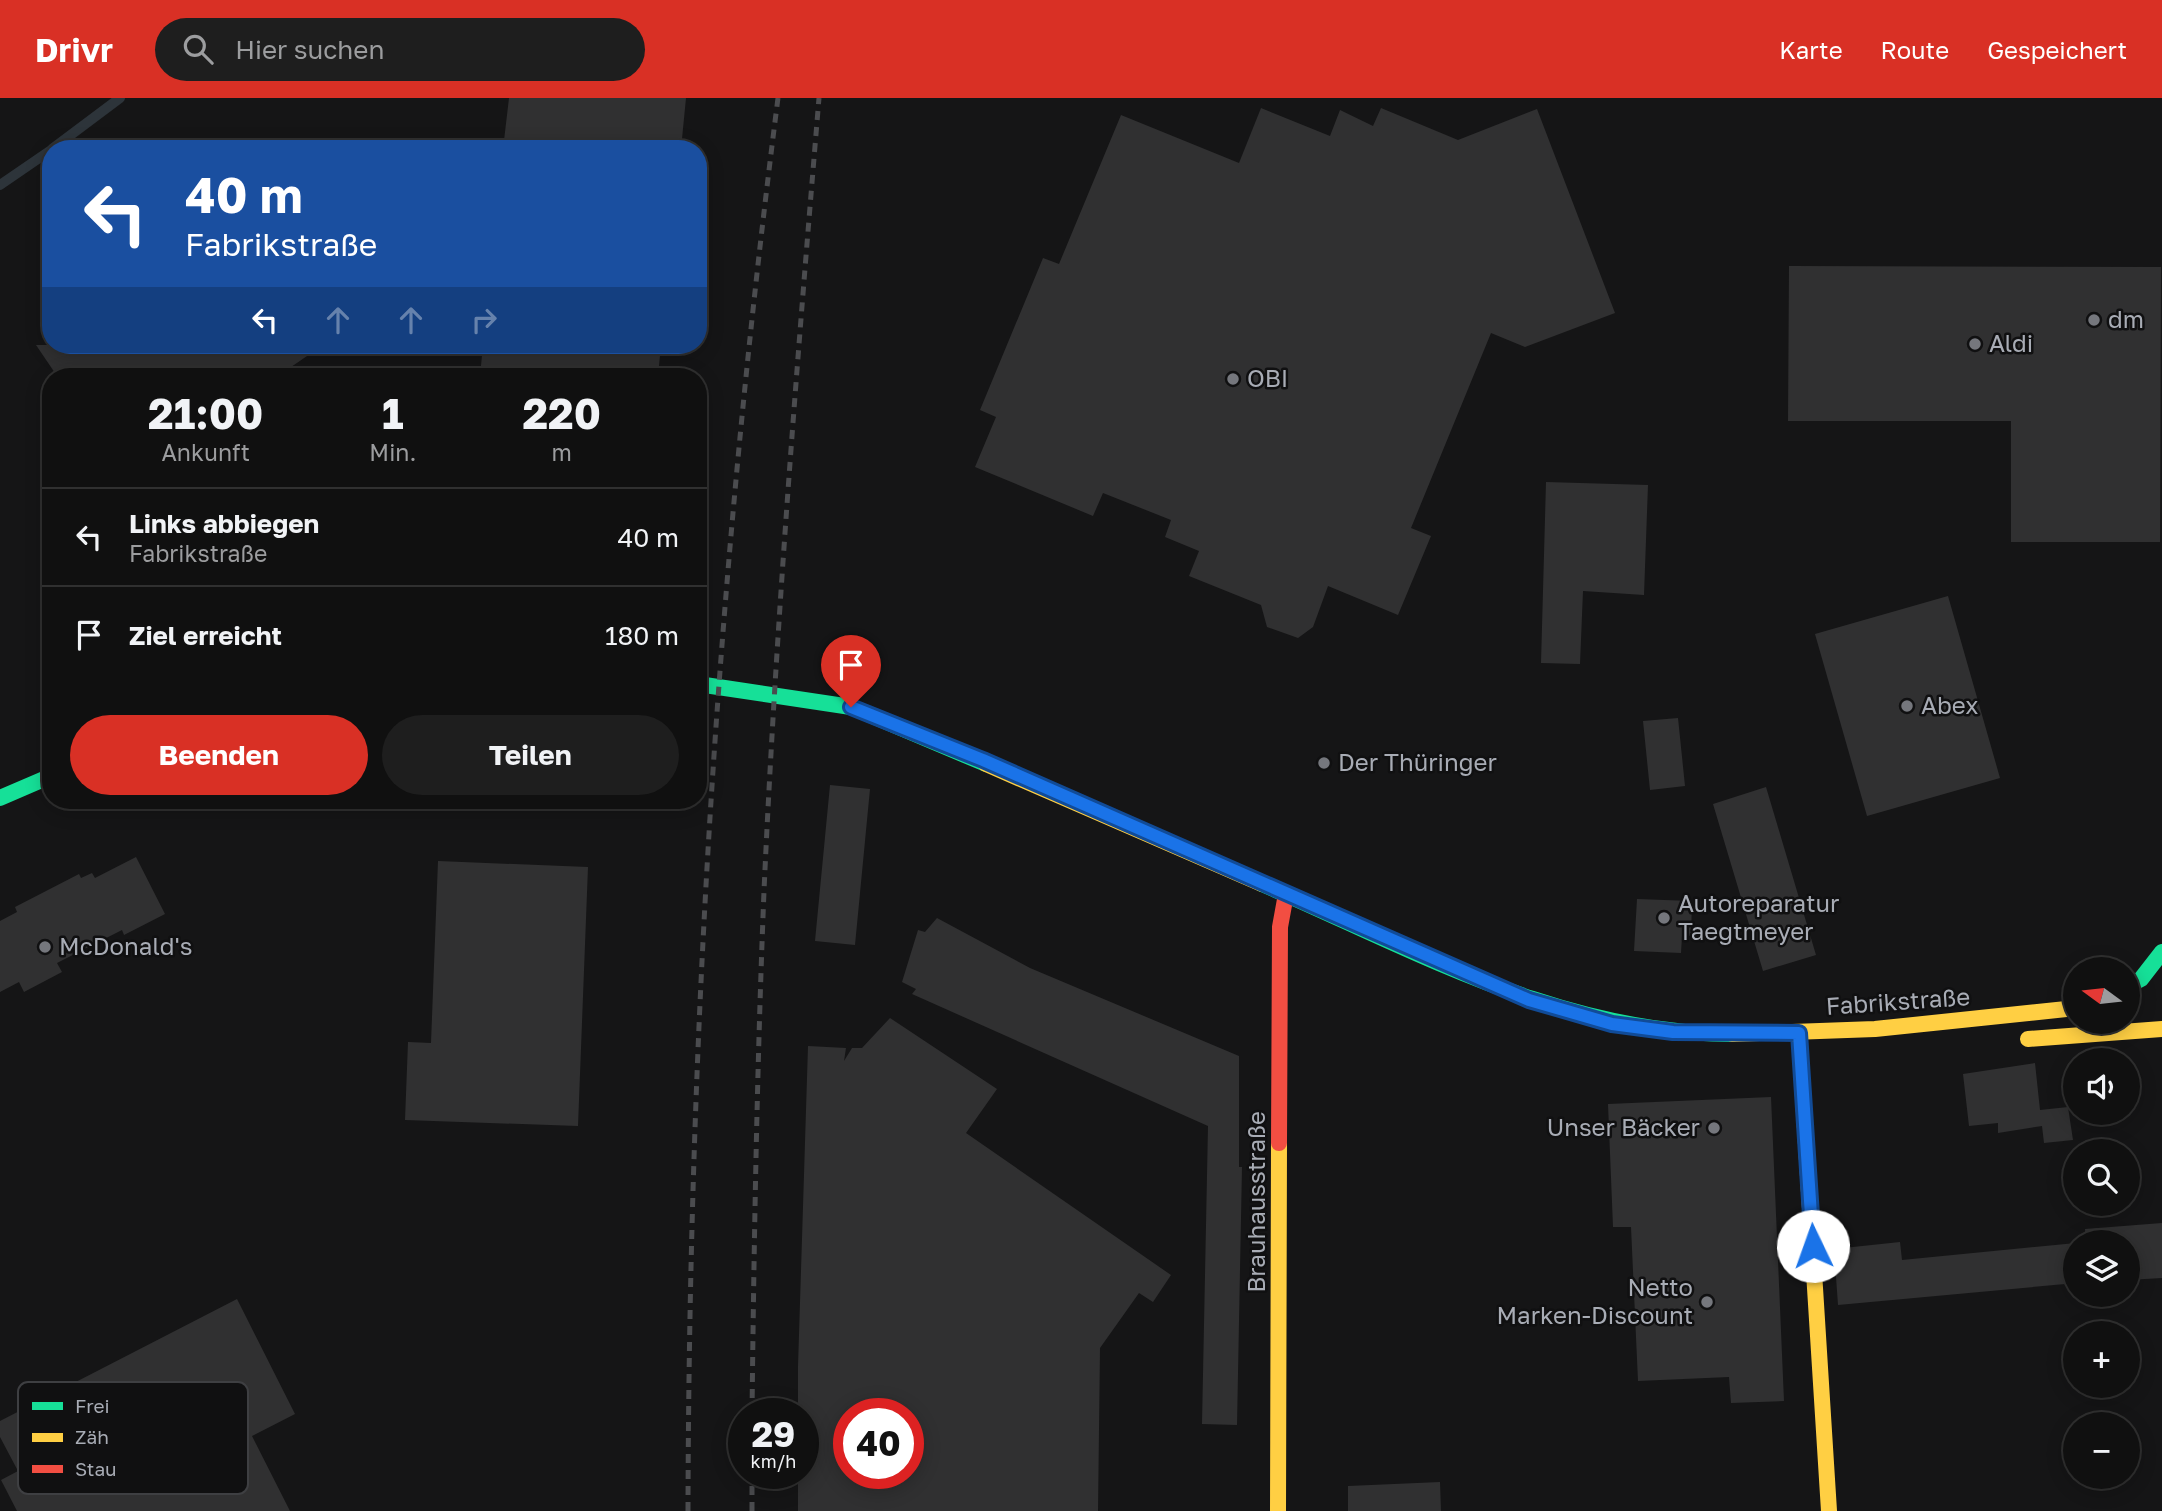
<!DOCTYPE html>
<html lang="de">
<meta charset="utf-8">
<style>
:root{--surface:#101010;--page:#1e1e1e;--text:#f1f3f6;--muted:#9c9d9f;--line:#303030;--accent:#d93025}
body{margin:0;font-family:"Golos Text",sans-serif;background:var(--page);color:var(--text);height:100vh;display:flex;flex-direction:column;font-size:26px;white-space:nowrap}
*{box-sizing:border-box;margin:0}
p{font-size:23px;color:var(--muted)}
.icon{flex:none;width:38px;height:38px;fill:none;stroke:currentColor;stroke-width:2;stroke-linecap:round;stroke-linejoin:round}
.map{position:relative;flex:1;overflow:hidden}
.details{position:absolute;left:42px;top:270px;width:665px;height:441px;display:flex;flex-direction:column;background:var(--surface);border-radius:28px;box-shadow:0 4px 18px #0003,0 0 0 2px var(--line)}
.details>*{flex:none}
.guide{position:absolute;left:42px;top:42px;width:665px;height:214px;border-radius:28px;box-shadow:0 4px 18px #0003,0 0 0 2px var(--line);background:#1a4fa0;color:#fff;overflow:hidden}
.needle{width:46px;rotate:285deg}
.fabs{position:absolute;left:2063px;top:859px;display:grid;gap:14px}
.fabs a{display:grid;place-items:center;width:77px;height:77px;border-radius:50%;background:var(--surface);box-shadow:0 4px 18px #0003,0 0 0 2px var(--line);font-size:35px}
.speed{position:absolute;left:728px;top:1300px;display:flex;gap:14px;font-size:35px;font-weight:700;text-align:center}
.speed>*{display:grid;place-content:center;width:91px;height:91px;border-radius:50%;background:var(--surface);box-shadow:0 4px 18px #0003,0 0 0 2px var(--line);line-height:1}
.speed small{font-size:18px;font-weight:400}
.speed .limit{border:10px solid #d22;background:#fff;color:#111}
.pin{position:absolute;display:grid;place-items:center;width:60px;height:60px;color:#fff;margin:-72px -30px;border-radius:50% 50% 50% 0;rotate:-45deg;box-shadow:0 0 7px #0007}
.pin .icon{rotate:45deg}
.me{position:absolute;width:77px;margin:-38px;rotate:357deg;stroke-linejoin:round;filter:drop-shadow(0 0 5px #0008)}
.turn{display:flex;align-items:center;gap:24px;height:147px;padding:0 28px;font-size:32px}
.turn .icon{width:91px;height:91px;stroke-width:2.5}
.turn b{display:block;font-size:49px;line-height:60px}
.lanes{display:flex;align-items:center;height:66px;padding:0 28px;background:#0003;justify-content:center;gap:35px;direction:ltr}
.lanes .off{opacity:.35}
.eta{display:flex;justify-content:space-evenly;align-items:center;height:119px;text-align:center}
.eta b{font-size:42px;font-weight:700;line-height:49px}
.cta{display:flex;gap:14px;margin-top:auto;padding:14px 28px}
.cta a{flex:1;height:80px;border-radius:42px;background:var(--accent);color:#fff;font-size:28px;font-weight:700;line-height:80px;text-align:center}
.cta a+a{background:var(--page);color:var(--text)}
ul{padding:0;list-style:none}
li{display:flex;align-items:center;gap:21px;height:98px;padding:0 28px;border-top:2px solid var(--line)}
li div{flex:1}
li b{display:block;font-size:26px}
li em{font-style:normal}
header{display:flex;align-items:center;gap:42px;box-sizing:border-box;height:98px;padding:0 35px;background:var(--accent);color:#fff}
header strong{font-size:33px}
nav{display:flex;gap:38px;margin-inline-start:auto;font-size:24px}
.search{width:490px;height:63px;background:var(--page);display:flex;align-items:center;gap:18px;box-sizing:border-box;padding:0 24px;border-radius:38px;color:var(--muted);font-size:26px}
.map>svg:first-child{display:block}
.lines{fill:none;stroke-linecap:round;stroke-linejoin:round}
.stream{stroke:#2d343a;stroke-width:10}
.building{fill:#303031;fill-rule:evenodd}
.fast{stroke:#16e098;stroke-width:16}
.slow{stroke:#ffcf43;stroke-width:16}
.jam{stroke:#f24e42;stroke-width:16}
.rail{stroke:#4b4c4f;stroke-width:5;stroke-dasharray:9 7;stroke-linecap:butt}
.route-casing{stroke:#114b97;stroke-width:18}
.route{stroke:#1a73e8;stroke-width:12}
.poi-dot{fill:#75777d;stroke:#101011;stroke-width:2.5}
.labels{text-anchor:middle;stroke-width:5;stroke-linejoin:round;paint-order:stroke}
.poi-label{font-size:24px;fill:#a8acb5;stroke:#101011;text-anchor:start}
.street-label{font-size:24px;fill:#a8acb5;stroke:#101011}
.key{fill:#101011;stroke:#3e3f42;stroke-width:2}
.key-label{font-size:19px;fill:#a8acb5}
</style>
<header>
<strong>Drivr</strong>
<div class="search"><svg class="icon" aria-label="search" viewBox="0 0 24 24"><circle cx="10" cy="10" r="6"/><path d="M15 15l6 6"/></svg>Hier suchen</div>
<nav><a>Karte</a><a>Route</a><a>Gespeichert</a></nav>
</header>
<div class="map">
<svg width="2162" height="1413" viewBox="0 0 2162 1413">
<rect width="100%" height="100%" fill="#151516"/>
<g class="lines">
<path class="stream" d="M 52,51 L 120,0
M 0,87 L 51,52"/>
</g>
<path class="building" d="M 509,0 L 686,0 L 681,51 L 503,51 Z
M 1261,10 L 1330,38 L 1340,12 L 1373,28 L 1381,10 L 1458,42 L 1537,11 L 1615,215 L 1525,249 L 1491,235 L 1411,430 L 1431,438 L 1398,517 L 1328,488 L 1313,529 L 1298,540 L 1267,529 L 1261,507 L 1189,478 L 1199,453 L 1165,439 L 1171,422 L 1103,395 L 1093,418 L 975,369 L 996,319 L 980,312 L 1043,160 L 1059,166 L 1121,17 L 1239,65 Z
M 1789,168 L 2161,169 L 2160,444 L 2011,444 L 2011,323 L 1788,323 Z
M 36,247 L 323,247 L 278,278 L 57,278 Z
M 483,247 L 661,247 L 658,278 L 480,278 Z
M 1546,384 L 1648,387 L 1644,497 L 1583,493 L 1580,566 L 1541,565 Z
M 1948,498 L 2000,680 L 1867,718 L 1815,536 Z
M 1678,620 L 1685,688 L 1650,692 L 1643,623 Z
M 830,687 L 870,691 L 855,847 L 815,843 Z
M 1766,689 L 1816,857 L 1763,873 L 1713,706 Z
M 136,759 L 165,816 L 124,837 L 122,832 L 57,865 L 62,874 L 24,894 L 19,884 L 0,894 L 0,823 L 17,814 L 15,809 L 79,776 L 81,780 L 92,775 L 95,780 Z
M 438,763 L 588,769 L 578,1028 L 405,1022 L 408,944 L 431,945 Z
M 1637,801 L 1692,803 L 1691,838 L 1682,838 L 1681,855 L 1634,853 Z
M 937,820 L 1030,870 L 1239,958 L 1239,1069 L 1242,1069 L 1237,1327 L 1202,1326 L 1208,1028 L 912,896 L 916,891 L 902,884 L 918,832 L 925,834 Z
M 890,920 L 997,991 L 966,1035 L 1171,1177 L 1153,1204 L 1139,1195 L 1100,1250 L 1098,1413 L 798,1413 L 798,1376 L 803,1376 L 803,1316 L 798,1316 L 798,1269 L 808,948 L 846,950 L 844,963 L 852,950 L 862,950 ZM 849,1316 L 908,1316 L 908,1376 L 849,1376 Z
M 2035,965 L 2040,1012 L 2068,1009 L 2073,1042 L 2044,1045 L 2042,1028 L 1998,1035 L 1998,1025 L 1969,1028 L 1963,976 Z
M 1771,999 L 1784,1303 L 1731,1305 L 1729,1279 L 1638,1283 L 1631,1129 L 1613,1129 L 1608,1006 Z
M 2162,1125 L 2162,1180 L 2128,1182 L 2128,1144 L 2086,1144 L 2085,1131 Z
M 1900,1144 L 1902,1162 L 2076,1145 L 2076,1185 L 1838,1207 L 1834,1151 Z
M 237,1201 L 295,1316 L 252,1338 L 290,1413 L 17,1413 L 1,1382 L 18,1373 L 0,1339 L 0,1323 Z
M 1440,1384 L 1441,1413 L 1348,1413 L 1348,1388 Z"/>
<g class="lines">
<path class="fast" d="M 698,586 L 851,609 L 986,666
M 0,700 L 51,678
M 1262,786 C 1415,852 1560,936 1732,936
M 2128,888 L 2141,881 L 2162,854"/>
<path class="slow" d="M 986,666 L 1262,786
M 1799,935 L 1829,1413
M 1732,936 L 1875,931 L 2076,910
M 2028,941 L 2162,931
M 1278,1413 L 1279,1045"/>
<path class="jam" d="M 1279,1045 L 1280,829 L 1286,796"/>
<path class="rail" d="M 752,1316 C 754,1142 757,967 764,793 C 776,528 797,264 819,0
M 688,1413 C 689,941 718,469 778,0
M 752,1413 L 752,1376"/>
</g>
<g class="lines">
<defs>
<path id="route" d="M 851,609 L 983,662 L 1529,902 L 1612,926 L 1673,934 L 1799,935 L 1813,1148"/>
</defs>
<use href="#route" class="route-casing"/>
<use href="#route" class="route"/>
</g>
<g class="poi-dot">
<circle cx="2094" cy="222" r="7"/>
<circle cx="1975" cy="246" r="7"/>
<circle cx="1233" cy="281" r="7"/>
<circle cx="1907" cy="608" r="7"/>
<circle cx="1324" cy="665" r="7"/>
<circle cx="1664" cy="820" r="7"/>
<circle cx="45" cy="849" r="7"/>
<circle cx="1714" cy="1030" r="7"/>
<circle cx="1707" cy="1204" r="7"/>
</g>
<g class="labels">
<g class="poi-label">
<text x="2108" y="230">dm</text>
<text x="1989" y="254">Aldi</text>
<text x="1247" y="289">OBI</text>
<text x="1921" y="616">Abex</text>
<text x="1338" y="673">Der Thüringer</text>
<text x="1678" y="814">Autoreparatur<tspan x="1678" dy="28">Taegtmeyer</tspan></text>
<text x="59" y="857">McDonald's</text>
<text x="1700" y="1038" text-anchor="end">Unser Bäcker</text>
<text x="1693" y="1198" text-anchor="end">Netto<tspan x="1693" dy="28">Marken-Discount</tspan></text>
</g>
<g class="street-label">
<text transform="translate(1898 904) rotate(-4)" y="8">Fabrikstraße</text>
<text transform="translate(1257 1104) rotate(-90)" y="8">Brauhausstraße</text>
</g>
</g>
<rect x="18" y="1284" width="230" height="112" rx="10" class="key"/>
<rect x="32" y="1304" width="31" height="8" fill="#16e098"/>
<rect x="32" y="1335" width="31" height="9" fill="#ffcf43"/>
<rect x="32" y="1367" width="31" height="8" fill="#f24e42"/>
<g class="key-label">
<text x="75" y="1315">Frei</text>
<text x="75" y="1346">Zäh</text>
<text x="75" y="1378">Stau</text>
</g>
</svg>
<div class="fabs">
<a><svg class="needle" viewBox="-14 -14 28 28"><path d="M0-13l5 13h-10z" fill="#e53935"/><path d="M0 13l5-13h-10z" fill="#9c9d9f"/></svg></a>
<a><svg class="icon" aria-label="sound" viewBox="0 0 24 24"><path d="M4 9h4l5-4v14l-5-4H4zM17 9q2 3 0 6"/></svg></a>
<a><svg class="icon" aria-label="search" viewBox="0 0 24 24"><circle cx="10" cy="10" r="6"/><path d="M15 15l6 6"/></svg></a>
<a><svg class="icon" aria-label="layers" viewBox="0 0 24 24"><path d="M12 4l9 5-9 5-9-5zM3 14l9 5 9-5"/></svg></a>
<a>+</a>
<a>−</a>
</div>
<div class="speed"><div>29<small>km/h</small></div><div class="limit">40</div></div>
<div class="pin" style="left:851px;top:609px;background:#d93025"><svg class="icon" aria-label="arrive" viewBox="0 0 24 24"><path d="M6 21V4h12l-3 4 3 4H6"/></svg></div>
<svg class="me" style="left:1813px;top:1148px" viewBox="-20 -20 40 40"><circle r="19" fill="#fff"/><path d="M0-13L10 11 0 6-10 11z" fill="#1a73e8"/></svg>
<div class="guide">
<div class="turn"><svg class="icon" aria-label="left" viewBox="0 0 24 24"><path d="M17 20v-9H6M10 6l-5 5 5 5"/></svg><div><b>40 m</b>Fabrikstraße</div></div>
<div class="lanes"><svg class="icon" aria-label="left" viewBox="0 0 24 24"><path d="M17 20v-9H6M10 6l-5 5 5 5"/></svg><svg class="icon off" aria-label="ahead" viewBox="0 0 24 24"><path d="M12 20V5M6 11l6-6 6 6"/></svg><svg class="icon off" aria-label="ahead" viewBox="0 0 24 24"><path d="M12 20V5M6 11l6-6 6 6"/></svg><svg class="icon off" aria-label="right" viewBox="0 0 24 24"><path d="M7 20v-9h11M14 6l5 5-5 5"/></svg></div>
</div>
<section class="details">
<div class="eta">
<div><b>21:00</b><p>Ankunft</p></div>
<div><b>1</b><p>Min.</p></div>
<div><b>220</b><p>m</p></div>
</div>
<ul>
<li><svg class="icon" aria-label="left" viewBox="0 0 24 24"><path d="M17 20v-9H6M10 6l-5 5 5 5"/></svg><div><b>Links abbiegen</b><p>Fabrikstraße</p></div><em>40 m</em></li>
<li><svg class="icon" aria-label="arrive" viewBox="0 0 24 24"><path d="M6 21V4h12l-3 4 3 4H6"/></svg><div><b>Ziel erreicht</b></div><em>180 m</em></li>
</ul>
<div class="cta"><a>Beenden</a><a>Teilen</a></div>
</section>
</div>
